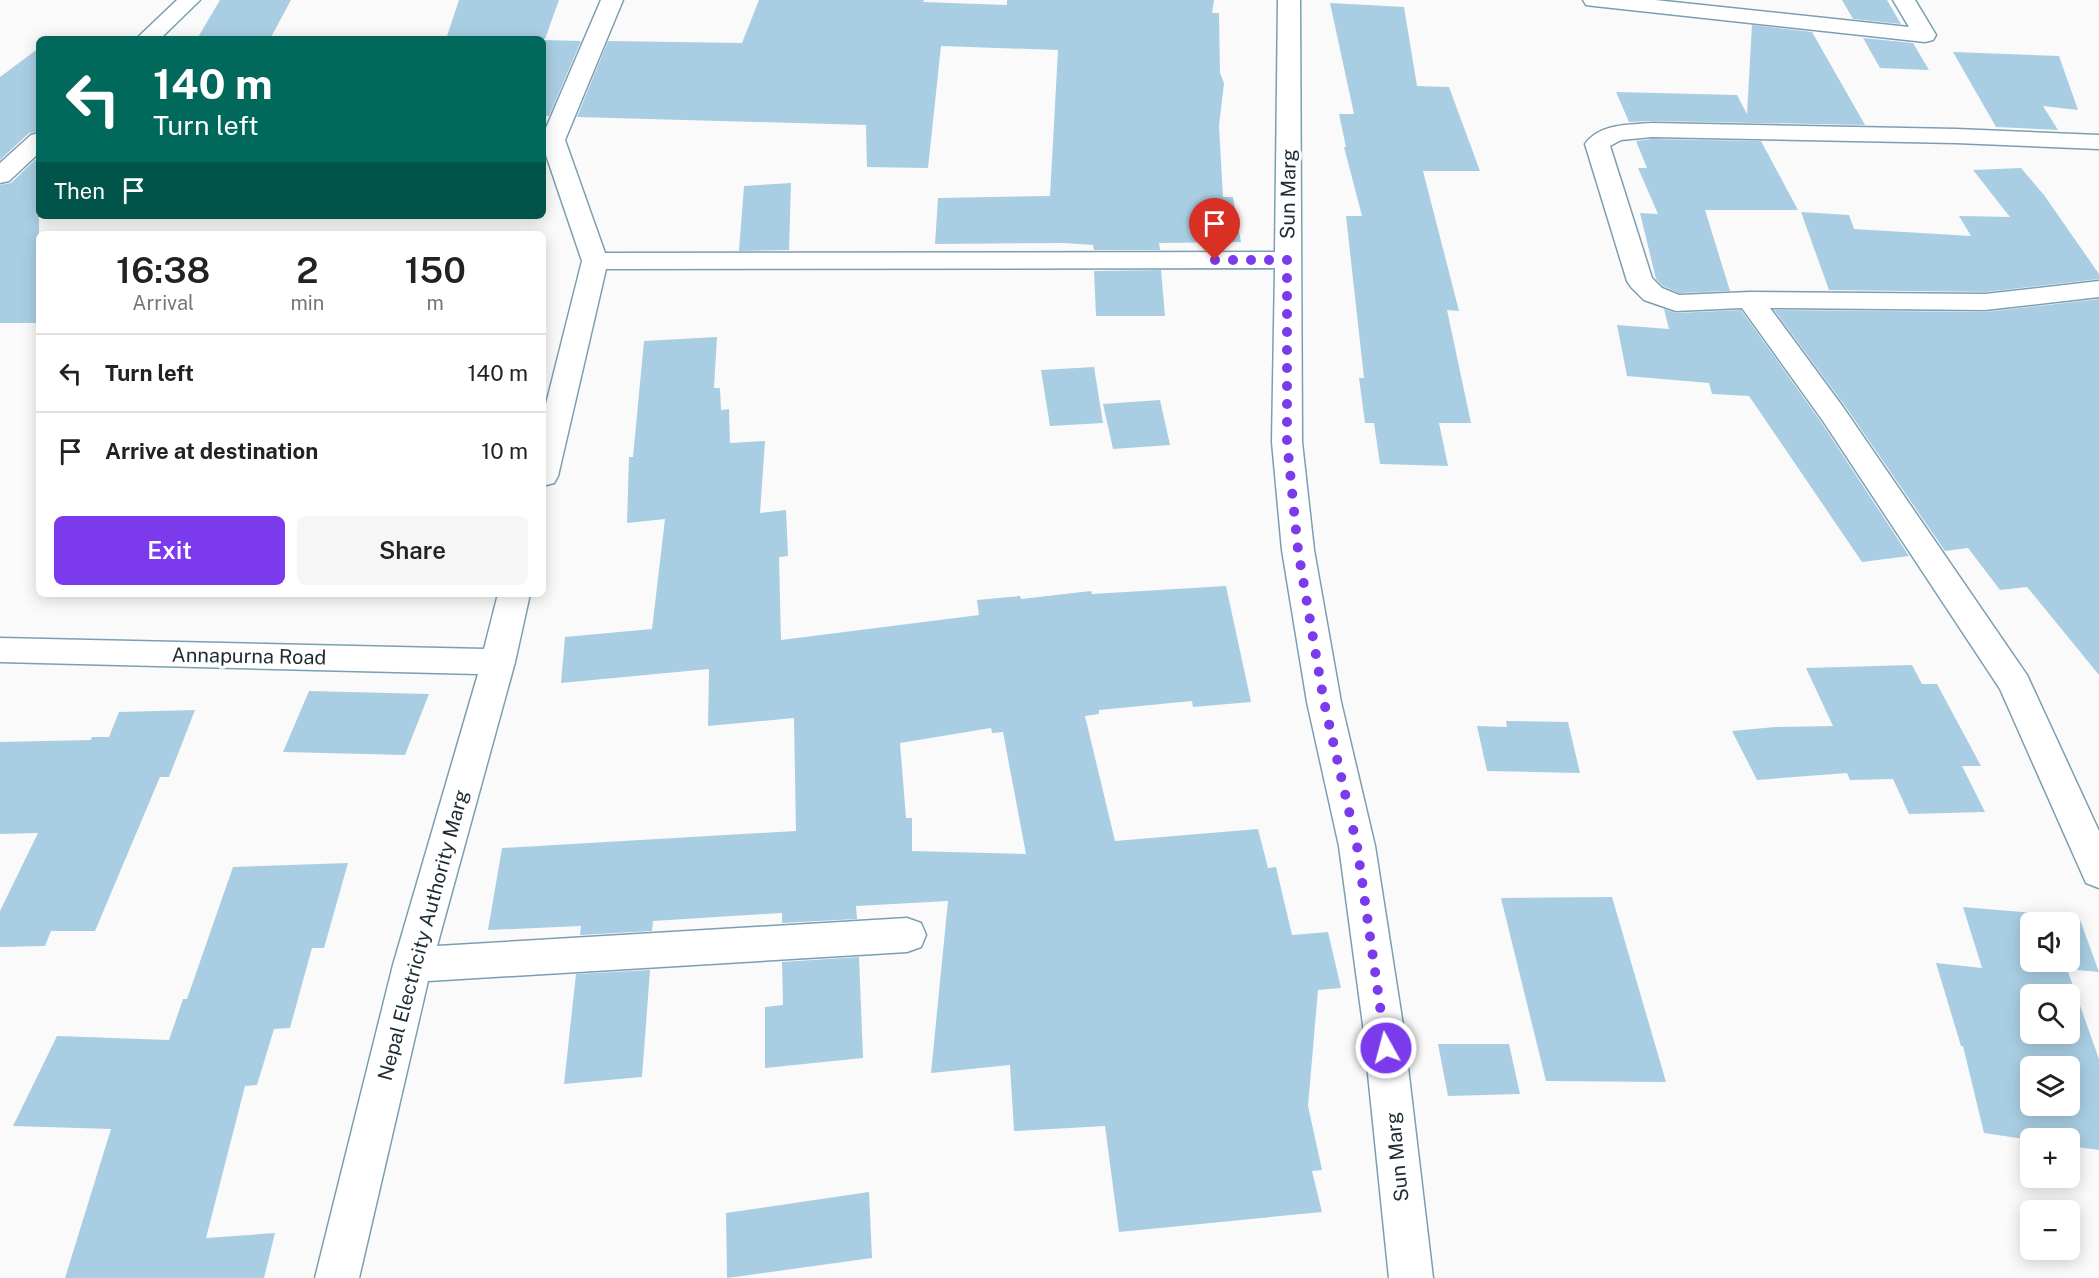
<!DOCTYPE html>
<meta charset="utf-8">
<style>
:root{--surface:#fff;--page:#f6f6f6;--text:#222;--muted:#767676;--line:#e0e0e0;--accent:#7c3aed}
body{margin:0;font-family:"Public Sans",sans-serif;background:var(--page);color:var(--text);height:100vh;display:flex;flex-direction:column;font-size:22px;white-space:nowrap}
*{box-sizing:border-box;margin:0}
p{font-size:20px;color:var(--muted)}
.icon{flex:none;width:33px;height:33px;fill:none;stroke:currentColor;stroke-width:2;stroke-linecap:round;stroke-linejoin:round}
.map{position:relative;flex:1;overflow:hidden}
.sheet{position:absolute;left:36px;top:231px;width:510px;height:366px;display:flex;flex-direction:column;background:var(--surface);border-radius:9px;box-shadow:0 3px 15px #0003}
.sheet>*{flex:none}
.banner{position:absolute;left:36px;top:36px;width:510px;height:183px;border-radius:9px;box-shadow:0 3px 15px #0003;background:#00695c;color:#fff;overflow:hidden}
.controls{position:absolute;left:2020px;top:912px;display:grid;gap:12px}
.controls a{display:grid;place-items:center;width:60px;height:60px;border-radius:9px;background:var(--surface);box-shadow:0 3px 15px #0003;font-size:30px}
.pin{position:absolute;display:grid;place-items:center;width:51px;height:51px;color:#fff;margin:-62px -26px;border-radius:50% 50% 50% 0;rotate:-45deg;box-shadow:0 0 6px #0007}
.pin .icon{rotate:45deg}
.me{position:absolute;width:66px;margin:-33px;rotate:353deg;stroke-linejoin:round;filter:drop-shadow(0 0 4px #0008)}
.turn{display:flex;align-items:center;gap:21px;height:126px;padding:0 18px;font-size:27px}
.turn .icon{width:78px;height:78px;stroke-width:2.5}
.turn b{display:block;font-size:42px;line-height:51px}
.then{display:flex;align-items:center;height:57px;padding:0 18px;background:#0003;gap:12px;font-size:22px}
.eta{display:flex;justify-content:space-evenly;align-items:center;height:102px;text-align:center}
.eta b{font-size:36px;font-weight:600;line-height:42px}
.cta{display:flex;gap:12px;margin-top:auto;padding:12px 18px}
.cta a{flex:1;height:69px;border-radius:9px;background:var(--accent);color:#fff;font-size:24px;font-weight:600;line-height:69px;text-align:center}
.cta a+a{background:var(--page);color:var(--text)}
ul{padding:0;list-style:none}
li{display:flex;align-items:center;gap:18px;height:78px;padding:0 18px;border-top:2px solid var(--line)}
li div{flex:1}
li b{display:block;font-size:22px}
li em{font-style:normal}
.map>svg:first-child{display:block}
.building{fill:#a9cee3;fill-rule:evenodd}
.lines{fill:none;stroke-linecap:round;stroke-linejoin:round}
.minor-casing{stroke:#7b9fb2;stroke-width:3}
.minor{fill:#fff;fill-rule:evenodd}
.route{stroke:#7c3aed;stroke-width:10;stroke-dasharray:0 18}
.labels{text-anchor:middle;stroke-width:6;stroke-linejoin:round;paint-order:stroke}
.street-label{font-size:20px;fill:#1d2b33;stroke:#fff}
</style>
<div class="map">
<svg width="2099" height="1278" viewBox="0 0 2099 1278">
<rect width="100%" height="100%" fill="#fafafa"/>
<path class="building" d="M 220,0 L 291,0 L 270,39 L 197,39 Z
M 459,0 L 559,0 L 545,39 L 446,39 Z
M 759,0 L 924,0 L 923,2 L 1007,5 L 1007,0 L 1214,0 L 1212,13 L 1219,13 L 1220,73 L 1224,83 L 1219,126 L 1223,197 L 1233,197 L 1241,242 L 1159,243 L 1160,250 L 1094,250 L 1093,245 L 1064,243 L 935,244 L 938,198 L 1050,196 L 1058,50 L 941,46 L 928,168 L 867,167 L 866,125 L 577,117 L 608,41 L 742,43 Z
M 1842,0 L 1887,0 L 1901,24 L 1853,19 Z
M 1330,3 L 1404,7 L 1417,86 L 1449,87 L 1480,171 L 1423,171 L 1459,311 L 1447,310 L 1471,423 L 1439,423 L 1448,466 L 1380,464 L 1374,423 L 1365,423 L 1359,378 L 1364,378 L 1346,216 L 1362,216 L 1344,147 L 1346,147 L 1339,114 L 1354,114 Z
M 1752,25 L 1812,32 L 1865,125 L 1652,121 L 1629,122 L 1616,92 L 1737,95 L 1747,114 Z
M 1863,38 L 1913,43 L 1929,70 L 1880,68 Z
M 543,40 L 581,41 L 549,116 L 543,116 Z
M 39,48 L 39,131 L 29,133 L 0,160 L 0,77 Z
M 1953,52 L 2059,56 L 2078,110 L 2043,106 L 2058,130 L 1996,127 Z
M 1652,139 L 1761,141 L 1798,210 L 1705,210 L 1730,291 L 1679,293 L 1663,286 L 1656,279 L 1640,213 L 1658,214 L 1638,168 L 1647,168 L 1636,141 Z
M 39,156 L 39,323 L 0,323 L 0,185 L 11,183 Z
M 2021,168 L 2044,195 L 2099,274 L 2099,279 L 1985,292 L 1829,290 L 1801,212 L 1849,215 L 1854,229 L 1971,236 L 1959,216 L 2010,217 L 1973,170 Z
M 791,183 L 789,250 L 739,251 L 744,186 Z
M 1161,270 L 1165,316 L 1096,316 L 1094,271 Z
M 2099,299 L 2099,675 L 2027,587 L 2000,590 L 1968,548 L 1945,551 L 1845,406 L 1774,310 L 1985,312 Z
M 1664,309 L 1676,313 L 1741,310 L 1821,422 L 1909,556 L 1862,562 L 1749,396 L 1712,394 L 1709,383 L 1627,376 L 1617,325 L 1669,329 Z
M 717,337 L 714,388 L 720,388 L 721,410 L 729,409 L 730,443 L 765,441 L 760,513 L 786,510 L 788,556 L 779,557 L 781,640 L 979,615 L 977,600 L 1020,596 L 1021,599 L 1091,591 L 1092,594 L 1226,586 L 1251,702 L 1193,707 L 1192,701 L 1099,710 L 1099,714 L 1085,716 L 1115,841 L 1258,829 L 1268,868 L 1276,867 L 1292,935 L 1328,932 L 1341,988 L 1318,990 L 1308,1106 L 1322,1170 L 1312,1171 L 1322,1212 L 1119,1232 L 1105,1126 L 1014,1131 L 1010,1065 L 931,1073 L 948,901 L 856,906 L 857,919 L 782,923 L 782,913 L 653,921 L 652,931 L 580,935 L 581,926 L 488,930 L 502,848 L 796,831 L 794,718 L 708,726 L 709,669 L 561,683 L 565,637 L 652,629 L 665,519 L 627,523 L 629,457 L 633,457 L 644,341 ZM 991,728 L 992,733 L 1003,732 L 1026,854 L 912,851 L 912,818 L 906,818 L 900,743 Z
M 1094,367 L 1103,423 L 1050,426 L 1041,370 Z
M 1160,400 L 1170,445 L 1113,449 L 1103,404 Z
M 1912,665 L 1922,684 L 1937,684 L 1981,766 L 1962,766 L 1985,812 L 1909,814 L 1893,779 L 1850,780 L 1847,773 L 1757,780 L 1732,731 L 1775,727 L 1833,726 L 1806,668 Z
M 309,691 L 429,694 L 405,755 L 283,752 Z
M 195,710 L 169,777 L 160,777 L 95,931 L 51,931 L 45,946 L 0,947 L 0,911 L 38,833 L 0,834 L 0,742 L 91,740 L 92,737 L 109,737 L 119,712 Z
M 1506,721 L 1568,722 L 1580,773 L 1487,771 L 1477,726 L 1507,727 Z
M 348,863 L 324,948 L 312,948 L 290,1028 L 274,1029 L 257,1085 L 245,1086 L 206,1238 L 275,1233 L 264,1278 L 65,1278 L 111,1129 L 13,1126 L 57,1036 L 169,1040 L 183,999 L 187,999 L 233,867 Z
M 1612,897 L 1666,1082 L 1546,1081 L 1501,898 Z
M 1963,907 L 2079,917 L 2099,972 L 2067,969 L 2099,1059 L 2099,1150 L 2070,1146 L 2070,1138 L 2031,1140 L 1984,1133 L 1963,1046 L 1961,1046 L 1936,963 L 1982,968 ZM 2031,922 L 2070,922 L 2070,962 L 2031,962 ZM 2031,994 L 2070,994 L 2070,1034 L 2031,1034 ZM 2031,1066 L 2070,1066 L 2070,1106 L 2031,1106 Z
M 859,957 L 863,1058 L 765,1068 L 765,1007 L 783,1005 L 782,962 Z
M 650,970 L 642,1077 L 564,1084 L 576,974 Z
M 1438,1044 L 1509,1044 L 1520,1094 L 1448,1096 Z
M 869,1192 L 872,1258 L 727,1278 L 726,1213 Z"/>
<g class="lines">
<defs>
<path id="minor" d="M 177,0 L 200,0 L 160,39 L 136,39 Z
M 601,0 L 623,0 L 565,140 L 605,253 L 1275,252 L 1278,0 L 1300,0 L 1302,442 L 1314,550 L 1341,702 L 1375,846 L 1403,1025 L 1433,1278 L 1389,1278 L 1363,1025 L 1339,846 L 1307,702 L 1282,550 L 1272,442 L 1275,268 L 606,269 L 558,476 L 554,483 L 543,486 L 543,416 L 582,261 L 543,146 L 543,135 Z
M 1583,0 L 1655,0 L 1909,27 L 1893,0 L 1915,0 L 1936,35 L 1933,40 L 1925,42 L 1594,6 L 1586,5 Z
M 1652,123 L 1956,129 L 2099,135 L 2099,149 L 1956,143 L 1652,137 L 1621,140 L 1610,146 L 1652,278 L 1662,288 L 1679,295 L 1750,292 L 1985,294 L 2099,281 L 2099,297 L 1985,310 L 1770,308 L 1843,407 L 2027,675 L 2099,831 L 2099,888 L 2086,883 L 2000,689 L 1823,421 L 1742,308 L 1676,311 L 1644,300 L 1631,287 L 1627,281 L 1585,144 C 1600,123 1629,125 1652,123 Z
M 39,133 L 39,153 L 9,181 L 0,183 L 0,163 L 31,135 Z
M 498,594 L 530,594 L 515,662 L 437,946 L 907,918 L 921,923 L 926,935 L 921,947 L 907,952 L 428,981 L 359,1278 L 315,1278 L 393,965 L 478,674 L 0,662 L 0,638 L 484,649 Z"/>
</defs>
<use href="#minor" class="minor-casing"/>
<use href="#minor" class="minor"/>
</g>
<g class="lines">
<path class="route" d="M 1215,260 L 1287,260 L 1287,442 L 1298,550 L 1324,702 L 1357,846 L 1386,1048"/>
</g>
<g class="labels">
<g class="street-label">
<text transform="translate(1288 194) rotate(-89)" y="7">Sun Marg</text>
<text transform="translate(249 656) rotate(1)" y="7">Annapurna Road</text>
<text transform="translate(423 935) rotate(-75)" y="7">Nepal Electricity Authority Marg</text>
<text transform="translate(1397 1157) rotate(-96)" y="7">Sun Marg</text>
</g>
</g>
</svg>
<div class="controls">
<a><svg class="icon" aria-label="sound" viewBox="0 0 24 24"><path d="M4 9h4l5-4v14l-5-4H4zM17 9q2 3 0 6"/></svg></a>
<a><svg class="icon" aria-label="search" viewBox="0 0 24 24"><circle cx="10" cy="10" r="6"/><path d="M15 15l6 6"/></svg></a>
<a><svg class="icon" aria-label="layers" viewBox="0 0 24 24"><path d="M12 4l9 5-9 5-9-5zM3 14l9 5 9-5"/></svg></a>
<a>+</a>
<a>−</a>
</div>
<div class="pin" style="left:1215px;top:260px;background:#d93025"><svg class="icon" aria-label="arrive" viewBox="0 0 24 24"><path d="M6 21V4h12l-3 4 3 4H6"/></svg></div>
<svg class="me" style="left:1386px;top:1048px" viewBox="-20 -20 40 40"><circle r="17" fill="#7c3aed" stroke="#fff" stroke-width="3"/><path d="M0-11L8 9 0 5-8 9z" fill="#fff"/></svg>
<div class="banner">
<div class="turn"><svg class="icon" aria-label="left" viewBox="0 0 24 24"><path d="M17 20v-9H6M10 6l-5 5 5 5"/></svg><div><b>140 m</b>Turn left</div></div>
<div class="then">Then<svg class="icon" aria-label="arrive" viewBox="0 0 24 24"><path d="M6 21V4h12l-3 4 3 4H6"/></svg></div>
</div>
<section class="sheet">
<div class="eta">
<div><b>16:38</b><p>Arrival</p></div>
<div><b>2</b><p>min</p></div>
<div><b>150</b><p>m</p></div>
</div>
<ul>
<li><svg class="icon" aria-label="left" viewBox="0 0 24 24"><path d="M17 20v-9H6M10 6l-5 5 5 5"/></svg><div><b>Turn left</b></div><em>140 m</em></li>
<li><svg class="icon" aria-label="arrive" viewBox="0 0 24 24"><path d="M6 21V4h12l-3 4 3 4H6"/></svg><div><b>Arrive at destination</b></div><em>10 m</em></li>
</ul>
<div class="cta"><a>Exit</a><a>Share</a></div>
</section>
</div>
